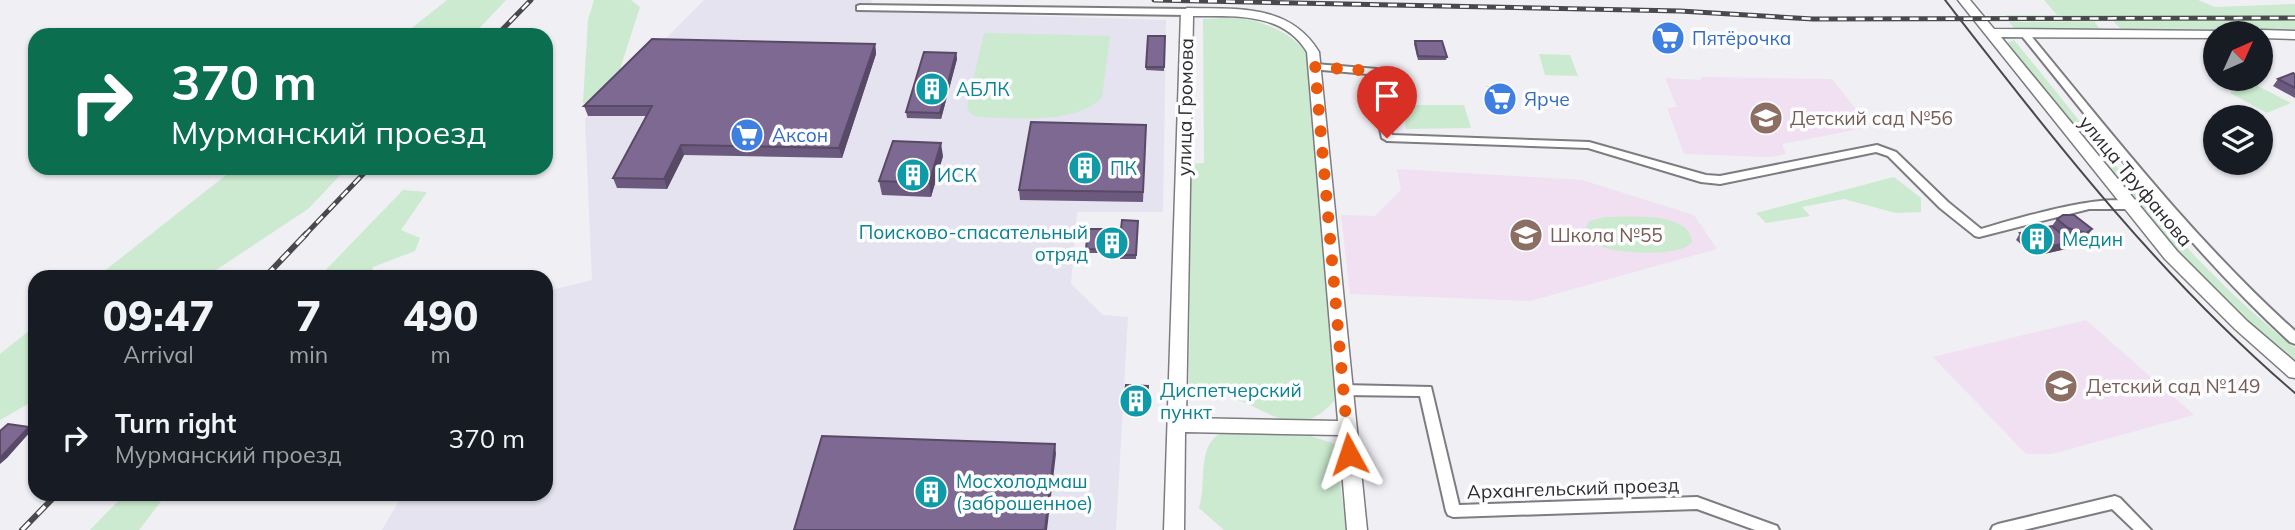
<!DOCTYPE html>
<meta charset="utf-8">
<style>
:root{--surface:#171b24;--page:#242831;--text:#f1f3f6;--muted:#9ea1a6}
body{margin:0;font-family:Mulish,sans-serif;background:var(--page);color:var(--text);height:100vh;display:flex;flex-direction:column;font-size:26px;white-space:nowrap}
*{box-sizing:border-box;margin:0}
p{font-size:23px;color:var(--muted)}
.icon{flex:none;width:38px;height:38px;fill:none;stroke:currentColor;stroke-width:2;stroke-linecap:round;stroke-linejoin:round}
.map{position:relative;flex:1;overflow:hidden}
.details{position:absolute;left:28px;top:270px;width:525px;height:231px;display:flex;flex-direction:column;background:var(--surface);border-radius:21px;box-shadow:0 2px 5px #0004}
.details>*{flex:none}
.banner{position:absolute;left:28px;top:28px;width:525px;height:147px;border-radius:21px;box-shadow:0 2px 5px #0004;background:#0b6e4f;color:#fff;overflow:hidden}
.needle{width:46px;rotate:45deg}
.fabs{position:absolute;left:2203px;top:21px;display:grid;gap:14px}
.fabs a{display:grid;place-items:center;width:70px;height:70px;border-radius:50%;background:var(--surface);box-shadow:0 2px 5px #0004;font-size:35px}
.pin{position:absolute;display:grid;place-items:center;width:60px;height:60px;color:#fff;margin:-72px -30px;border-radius:50% 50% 50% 0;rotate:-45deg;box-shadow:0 0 7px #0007}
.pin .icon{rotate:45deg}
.me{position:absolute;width:77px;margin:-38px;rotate:355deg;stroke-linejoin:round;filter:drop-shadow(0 0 5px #0008)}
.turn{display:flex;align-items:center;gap:24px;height:147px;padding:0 28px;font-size:32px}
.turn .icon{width:91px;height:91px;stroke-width:2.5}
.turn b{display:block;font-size:49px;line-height:60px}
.eta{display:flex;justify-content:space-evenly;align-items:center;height:119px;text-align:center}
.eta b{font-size:42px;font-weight:800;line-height:49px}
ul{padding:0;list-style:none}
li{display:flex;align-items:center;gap:21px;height:98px;padding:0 28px}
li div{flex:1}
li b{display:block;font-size:26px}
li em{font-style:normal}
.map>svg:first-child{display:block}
.built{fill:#e4e3ef}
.education{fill:#f1e0f1}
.green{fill:#cbeacf}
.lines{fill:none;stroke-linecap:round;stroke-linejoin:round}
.minor-casing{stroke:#7d7d81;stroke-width:4}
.tertiary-casing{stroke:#7d7d81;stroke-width:3}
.minor{fill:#fff;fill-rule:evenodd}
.tertiary{fill:#fff;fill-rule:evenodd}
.tram{stroke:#49494b;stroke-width:2}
.rail-far1-casing{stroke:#49494b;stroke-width:5}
.rail-casing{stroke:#49494b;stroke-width:6}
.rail-far1{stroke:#fdfdff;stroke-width:2.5;stroke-dasharray:9;stroke-linecap:butt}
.rail{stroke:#fdfdff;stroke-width:3.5;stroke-dasharray:11;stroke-linecap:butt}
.wall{fill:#6c5a7e}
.shaded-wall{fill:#584a66}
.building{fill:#7e6992;stroke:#584a66;stroke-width:2}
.route{stroke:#ea580c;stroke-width:12;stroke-dasharray:0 21.6}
.labels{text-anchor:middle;stroke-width:7;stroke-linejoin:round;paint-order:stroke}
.shop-label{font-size:19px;fill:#366cbe;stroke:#fdfdff;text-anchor:start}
.culture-label{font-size:19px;fill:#0d838f;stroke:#fdfdff;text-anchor:start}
.street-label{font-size:19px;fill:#2d2d2e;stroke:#fdfdff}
.education-label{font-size:19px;fill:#785e54;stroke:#fdfdff;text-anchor:start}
</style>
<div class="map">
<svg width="2295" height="530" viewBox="0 0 2295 530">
<rect width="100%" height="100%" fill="#efeff4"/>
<path class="built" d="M 704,0 L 872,0 L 869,11 L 1166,20 L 1163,212 L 1077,212 L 1071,284 L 1103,315 L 1128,317 L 1116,530 L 382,530 L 403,494 L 546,494 L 546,298 L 552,290 L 592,280 L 585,119 Z"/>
<path class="education" d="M 1702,77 L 1832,79 L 1870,127 L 1782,144 L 1786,154 L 1771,157 L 1684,154 L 1667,108 L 1677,107 L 1665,78 L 1700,80 Z
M 1397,169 L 1582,180 L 1694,215 L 1717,249 L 1530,301 L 1350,294 L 1341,215 L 1375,216 L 1401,190 Z
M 2086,320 L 2194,415 L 2052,454 L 2026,454 L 1933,357 Z"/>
<path class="green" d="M 447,0 L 506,0 L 473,35 L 403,35 Z
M 594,0 L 631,0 L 640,7 L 619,72 L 592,103 L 583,103 L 588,20 Z
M 2044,0 L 2198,0 L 2215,7 L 2295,4 L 2295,16 L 2008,18 L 2005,15 L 2057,15 Z
M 1241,17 C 1267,24 1291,32 1307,54 L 1333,350 L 1334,401 C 1293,447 1266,403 1221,395 C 1211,393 1199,394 1189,394 L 1191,164 L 1204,163 L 1203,19 Z
M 2295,19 L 2295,30 L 2121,29 L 2113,21 L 2094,21 L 2100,29 L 2016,30 L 2009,22 Z
M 984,33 L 1110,36 L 1102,97 C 1077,125 1013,118 979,117 L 971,114 L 967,108 Z
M 2014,40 C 2102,147 2185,262 2295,348 L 2295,361 L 2235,313 L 2186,262 L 2009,47 L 2007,43 Z
M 1539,54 L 1570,55 L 1578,76 L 1545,75 Z
M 2254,84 L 2291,103 L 2267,113 L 2230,93 Z
M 1403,105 L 1464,105 L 1471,128 L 1406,129 Z
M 235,168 L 347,168 L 308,209 L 207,276 L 98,276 Z
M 1894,177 L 1921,198 L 1921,212 L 1896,213 L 1844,199 L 1802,207 L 1810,216 L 1766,223 L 1756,213 Z
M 403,190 L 427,192 L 401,230 L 420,238 L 415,251 L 373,267 L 370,276 L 320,276 Z
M 1606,217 C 1629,217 1688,211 1692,241 C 1685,258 1613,254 1598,245 C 1590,241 1588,235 1586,228 L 1589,221 Z
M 35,326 L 35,400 L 0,420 L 0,354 Z
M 1221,433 L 1311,436 L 1335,444 L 1346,530 L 1224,530 L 1199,508 C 1207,485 1196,446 1221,433 Z
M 125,494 L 195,494 L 162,500 L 139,530 L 90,530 Z"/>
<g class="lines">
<defs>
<path id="minor" d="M 860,5 L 1187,9 L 1192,12 L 1187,15 L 857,10 L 857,6 Z
M 2024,30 L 2027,31 C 2113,135 2195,241 2295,331 L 2295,344 L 2290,342 C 2189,249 2107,141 2021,35 L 2019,33 Z
M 1315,64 L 1377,69 L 1392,135 L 1589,142 L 1706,175 L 1720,176 L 1877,145 L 1896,152 L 1948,202 L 1981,229 C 2009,221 2115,188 2135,205 L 2129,209 L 2089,209 L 1979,237 L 1975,236 L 1940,208 L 1888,156 L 1876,152 L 1720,184 L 1701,182 L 1588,148 L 1387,141 L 1382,138 L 1368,74 L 1311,69 L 1311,65 Z
M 1343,385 L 1431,387 L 1459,505 L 1697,497 L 1777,526 L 1779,530 L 1755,530 L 1697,509 L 1453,517 L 1448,515 L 1446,511 L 1420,396 L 1343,395 L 1338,394 L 1336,390 L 1338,386 Z
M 2115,496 L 2120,498 L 2151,530 L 2134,530 L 2112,509 L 2024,530 L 1991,530 L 1993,526 L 1998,524 Z"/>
<path id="tertiary" d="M 1958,0 L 1970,0 L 1994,29 L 2220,31 L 2222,33 L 2216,33 L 2216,38 L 2001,37 L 2177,251 L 2247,321 L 2295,362 L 2295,378 L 2289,377 L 2235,329 L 2165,259 Z
M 1187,8 C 1238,9 1290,4 1319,52 L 1367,530 L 1347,530 L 1339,435 L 1185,432 L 1184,530 L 1164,530 L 1181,12 ZM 1193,16 C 1234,16 1283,12 1307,52 L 1338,421 L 1186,418 Z
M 2261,30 L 2295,31 L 2295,39 L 2261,38 L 2261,33 L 2255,33 Z"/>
</defs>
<use href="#minor" class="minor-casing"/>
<use href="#tertiary" class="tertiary-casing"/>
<use href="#minor" class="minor"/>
<use href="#tertiary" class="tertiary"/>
<path class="tram" d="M 1945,0 C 2054,140 2160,278 2295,393"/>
<defs>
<path id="rail-far1" d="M 1154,0 L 1680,11 L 1813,19 L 2295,18
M 497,35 L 531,0
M 304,236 L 369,168"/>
<path id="rail" d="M 266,276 L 306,234
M 22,530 L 57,494"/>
</defs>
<use href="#rail-far1" class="rail-far1-casing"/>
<use href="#rail" class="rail-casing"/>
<use href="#rail-far1" class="rail-far1"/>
<use href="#rail" class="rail"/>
</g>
<path class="wall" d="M 1148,36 L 1165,36 L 1164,71 L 1146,70 Z
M 1415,41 L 1447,57 L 1446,60 L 1418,60 L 1414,44 Z
M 875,44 L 876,54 L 842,158 L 684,155 L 667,189 L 617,188 L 613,178 L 646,116 L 588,116 L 584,106 Z
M 956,53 L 957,59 L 941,119 L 907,118 L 906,112 Z
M 2295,74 L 2295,98 L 2273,86 L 2278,79 Z
M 1489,87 L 1514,105 L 1513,108 L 1493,108 L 1488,91 Z
M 1146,125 L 1143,202 L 1020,200 L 1019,190 Z
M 943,156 L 931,197 L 882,195 L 879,181 Z
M 2057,219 L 2092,229 L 2087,236 L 2081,240 L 2064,235 L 2052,226 Z
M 1138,221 L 1136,259 L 1120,259 L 1120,253 L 1086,253 L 1086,249 Z
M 2020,233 L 2066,249 L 2035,256 L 2016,240 Z
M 1148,393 L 1147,409 L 1124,408 L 1124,401 Z"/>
<path class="shaded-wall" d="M 875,44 L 876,54 L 842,158 L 839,148 Z
M 956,53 L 957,59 L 941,119 L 940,113 Z
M 941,143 L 943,156 L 931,197 L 929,183 Z
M 681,145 L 684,155 L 667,189 L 664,179 Z
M 2092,229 L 2087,236 L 2081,240 L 2086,233 Z
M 2071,242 L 2066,249 L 2035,256 L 2039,249 Z
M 29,427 L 32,430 L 7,458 L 0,464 L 0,458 Z
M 1055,444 L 1056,454 L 1047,530 L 1045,530 Z"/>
<path class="building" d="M 1148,36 L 1165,36 L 1164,67 L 1146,67 Z
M 652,39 L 875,44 L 839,148 L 681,145 L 664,179 L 613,178 L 652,106 L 584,106 Z
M 1415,41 L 1442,41 L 1447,57 L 1418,56 Z
M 924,52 L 956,53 L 940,113 L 906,112 Z
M 2293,73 L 2295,74 L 2295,88 L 2278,79 Z
M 1489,87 L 1509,88 L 1514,105 L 1494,104 Z
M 1031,122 L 1146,125 L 1143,192 L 1019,190 Z
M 893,141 L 941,143 L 929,183 L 879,181 Z
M 2063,215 L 2074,215 L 2092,229 L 2086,233 L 2068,228 L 2057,219 Z
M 1122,220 L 1138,221 L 1136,255 L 1120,255 L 1120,250 L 1086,249 L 1088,229 L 1121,229 Z
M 2052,226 L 2071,242 L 2039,249 L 2020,233 Z
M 1126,385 L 1148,386 L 1147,402 L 1124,401 Z
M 8,424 L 29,427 L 0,458 L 0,431 Z
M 822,436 L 1055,444 L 1045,530 L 794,530 Z"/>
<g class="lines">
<path class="route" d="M 1349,454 L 1315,67 L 1373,71 L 1387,138"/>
</g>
<defs>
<symbol id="supermarket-disc" viewBox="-11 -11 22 22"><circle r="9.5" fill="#3f7fe0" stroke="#fdfdff"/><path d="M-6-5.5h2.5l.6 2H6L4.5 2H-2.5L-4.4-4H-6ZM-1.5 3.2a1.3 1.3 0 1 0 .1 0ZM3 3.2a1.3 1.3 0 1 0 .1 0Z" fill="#fff"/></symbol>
<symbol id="building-disc" viewBox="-11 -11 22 22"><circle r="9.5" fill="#0f9aa8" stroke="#fdfdff"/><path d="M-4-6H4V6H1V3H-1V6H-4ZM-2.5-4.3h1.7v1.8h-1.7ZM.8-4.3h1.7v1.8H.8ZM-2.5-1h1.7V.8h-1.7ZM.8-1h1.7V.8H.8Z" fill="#fff"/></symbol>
<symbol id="school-disc" viewBox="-11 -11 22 22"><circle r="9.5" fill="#8d6e63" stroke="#fdfdff"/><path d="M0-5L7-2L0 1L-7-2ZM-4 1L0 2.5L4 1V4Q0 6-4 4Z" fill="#fff"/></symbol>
</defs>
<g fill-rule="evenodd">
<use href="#supermarket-disc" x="1649" y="19" width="38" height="38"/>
<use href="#building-disc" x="913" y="70" width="38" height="38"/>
<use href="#supermarket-disc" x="1481" y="80" width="38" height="38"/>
<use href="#school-disc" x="1747" y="99" width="38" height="38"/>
<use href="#supermarket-disc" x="728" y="116" width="38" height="38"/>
<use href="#building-disc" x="1066" y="149" width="38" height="38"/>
<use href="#building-disc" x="894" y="156" width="38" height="38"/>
<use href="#school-disc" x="1507" y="216" width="38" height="38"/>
<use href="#building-disc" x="2018" y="220" width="38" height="38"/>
<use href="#building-disc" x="1093" y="224" width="38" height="38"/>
<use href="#school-disc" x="2042" y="367" width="38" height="38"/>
<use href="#building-disc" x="1117" y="382" width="38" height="38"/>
<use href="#building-disc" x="912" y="473" width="38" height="38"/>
</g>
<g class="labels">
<g class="shop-label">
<text x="1692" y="45">Пятёрочка</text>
<text x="1524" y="106">Ярче</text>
<text x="772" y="142">Аксон</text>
</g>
<g class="culture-label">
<text x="956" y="96">АБЛК</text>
<text x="1110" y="175">ПК</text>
<text x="937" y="182">ИСК</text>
<text x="1088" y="239" text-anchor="end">Поисково-спасательный<tspan x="1088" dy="22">отряд</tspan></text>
<text x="2062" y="246">Медин</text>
<text x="1160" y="397">Диспетчерский<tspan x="1160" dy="22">пункт</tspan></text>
<text x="956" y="488">Мосхолодмаш<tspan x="956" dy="22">(заброшенное)</tspan></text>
</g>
<g class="street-label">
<text transform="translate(1185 107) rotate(-89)" y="7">улица Громова</text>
<text transform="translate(2136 181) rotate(50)" y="7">улица Труфанова</text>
<text transform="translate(1573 488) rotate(-2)" y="7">Архангельский проезд</text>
</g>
<g class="education-label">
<text x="1790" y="125">Детский сад №56</text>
<text x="1550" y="242">Школа №55</text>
<text x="2086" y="393">Детский сад №149</text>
</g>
</g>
</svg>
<div class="fabs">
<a><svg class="needle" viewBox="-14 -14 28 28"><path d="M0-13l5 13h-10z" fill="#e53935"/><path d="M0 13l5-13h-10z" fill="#9ea1a6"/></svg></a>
<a><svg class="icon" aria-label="layers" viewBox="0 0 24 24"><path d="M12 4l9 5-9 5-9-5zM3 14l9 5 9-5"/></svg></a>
</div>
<div class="pin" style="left:1387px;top:138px;background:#d93025"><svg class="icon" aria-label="arrive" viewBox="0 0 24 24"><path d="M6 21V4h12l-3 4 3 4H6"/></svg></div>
<svg class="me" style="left:1349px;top:454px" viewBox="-20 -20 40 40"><path d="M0-17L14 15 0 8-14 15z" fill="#ea580c" stroke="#fff" stroke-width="4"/></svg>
<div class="banner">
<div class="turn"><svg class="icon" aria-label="right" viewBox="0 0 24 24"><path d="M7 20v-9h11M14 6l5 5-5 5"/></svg><div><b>370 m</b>Мурманский проезд</div></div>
</div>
<section class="details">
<div class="eta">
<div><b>09:47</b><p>Arrival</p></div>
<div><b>7</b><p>min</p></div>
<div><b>490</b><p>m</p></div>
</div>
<ul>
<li><svg class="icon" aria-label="right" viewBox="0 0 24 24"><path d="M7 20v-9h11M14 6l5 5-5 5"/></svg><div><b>Turn right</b><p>Мурманский проезд</p></div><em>370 m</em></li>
</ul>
</section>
</div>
